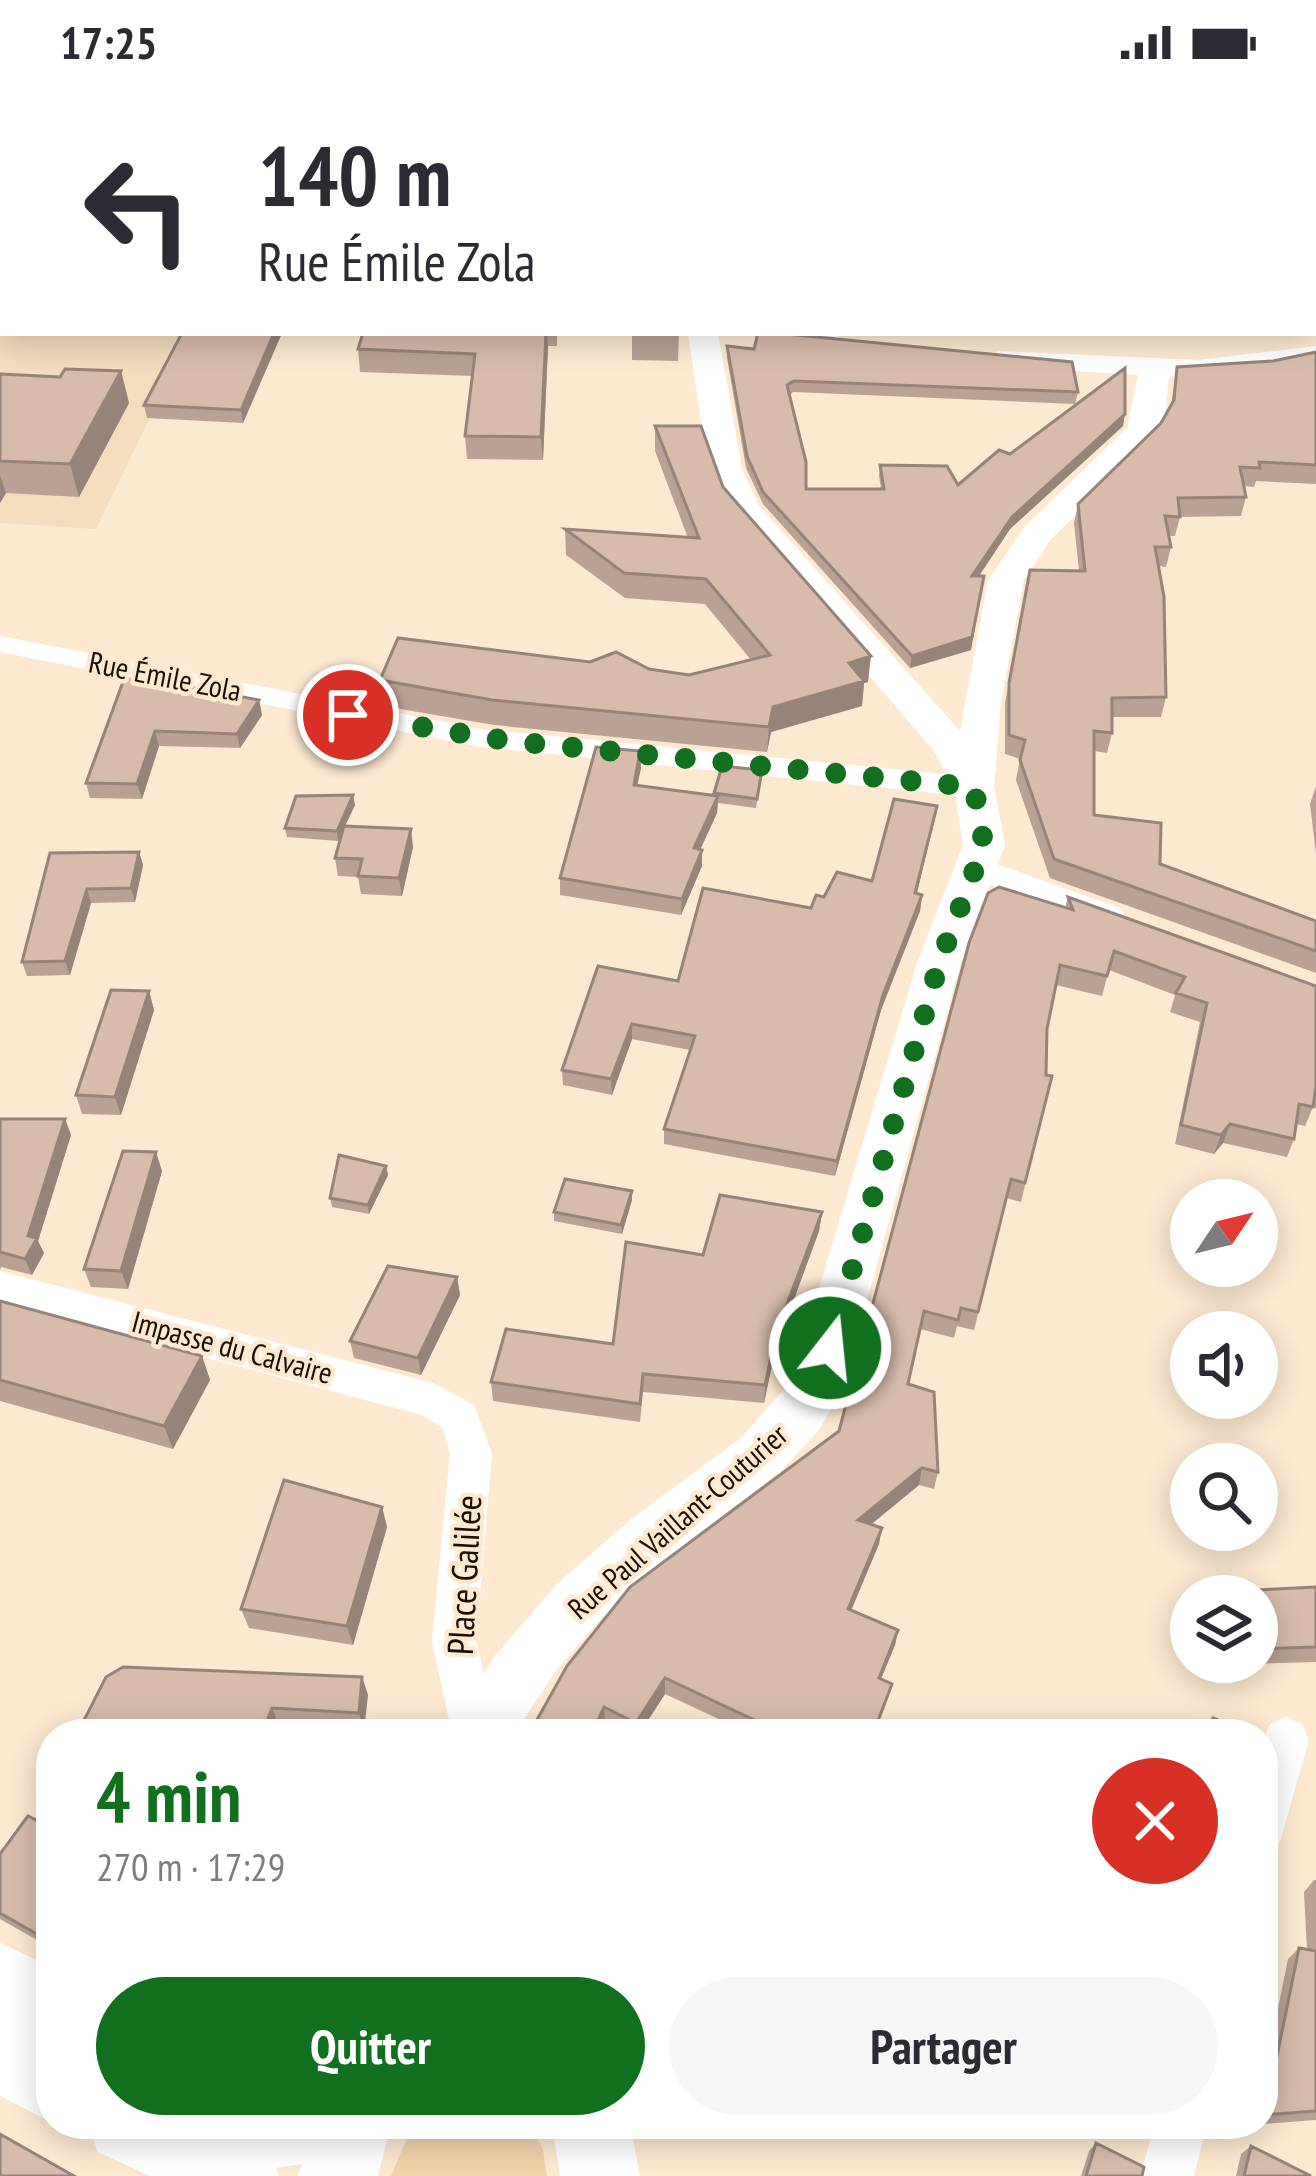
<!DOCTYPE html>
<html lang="fr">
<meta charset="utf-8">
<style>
:root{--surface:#fff;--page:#f7f7f7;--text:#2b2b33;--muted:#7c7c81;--accent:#10701d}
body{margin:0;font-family:"PT Sans Narrow",sans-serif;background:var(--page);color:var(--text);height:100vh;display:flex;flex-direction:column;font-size:45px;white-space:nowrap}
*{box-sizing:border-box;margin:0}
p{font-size:39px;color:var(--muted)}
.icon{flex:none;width:66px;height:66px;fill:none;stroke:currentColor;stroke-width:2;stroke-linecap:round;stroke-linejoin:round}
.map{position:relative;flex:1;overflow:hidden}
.details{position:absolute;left:36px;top:1635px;width:1242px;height:420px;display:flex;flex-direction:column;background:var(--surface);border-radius:48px;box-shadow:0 6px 30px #0003}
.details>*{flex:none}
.banner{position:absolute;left:0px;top:0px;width:1317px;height:252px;box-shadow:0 6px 30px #0003;background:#fff;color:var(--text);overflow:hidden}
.needle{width:78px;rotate:55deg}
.controls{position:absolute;left:1170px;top:1095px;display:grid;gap:24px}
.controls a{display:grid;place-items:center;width:108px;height:108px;border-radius:50%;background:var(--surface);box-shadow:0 6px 30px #0003;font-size:60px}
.pin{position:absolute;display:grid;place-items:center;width:102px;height:102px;color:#fff;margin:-51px;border:6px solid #fff;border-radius:50%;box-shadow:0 3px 12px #0007}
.me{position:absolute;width:132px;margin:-66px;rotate:16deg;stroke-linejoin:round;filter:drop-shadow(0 0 9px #0008)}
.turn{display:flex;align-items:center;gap:42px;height:252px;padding:0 60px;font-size:54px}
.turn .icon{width:156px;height:156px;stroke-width:2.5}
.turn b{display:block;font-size:84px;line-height:102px}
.round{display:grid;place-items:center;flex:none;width:126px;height:126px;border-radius:63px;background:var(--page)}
.overview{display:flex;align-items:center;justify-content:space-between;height:204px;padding:0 60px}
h1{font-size:72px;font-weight:800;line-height:90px;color:var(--accent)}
.cta{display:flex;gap:24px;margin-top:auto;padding:24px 60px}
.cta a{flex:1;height:138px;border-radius:72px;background:var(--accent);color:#fff;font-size:48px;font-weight:800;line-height:138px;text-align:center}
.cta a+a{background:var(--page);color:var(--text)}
.status{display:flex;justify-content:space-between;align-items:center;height:84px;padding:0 60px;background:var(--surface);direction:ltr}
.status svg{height:33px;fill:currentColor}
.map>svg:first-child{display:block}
.built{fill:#f4dcbc}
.green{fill:#f1d3ac}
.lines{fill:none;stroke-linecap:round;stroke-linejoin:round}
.minor{fill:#fff;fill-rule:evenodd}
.tertiary{fill:#fff;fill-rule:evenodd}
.secondary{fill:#fff;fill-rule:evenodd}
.wall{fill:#baa193}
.shaded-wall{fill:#978378}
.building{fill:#d8bbab;stroke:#978378;stroke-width:3}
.route{stroke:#10701d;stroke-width:21;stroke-dasharray:0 37.8}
.labels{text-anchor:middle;stroke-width:9;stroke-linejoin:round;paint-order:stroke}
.street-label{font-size:30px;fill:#171007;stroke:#fde9d0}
.near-street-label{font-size:36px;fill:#171007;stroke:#fde9d0}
</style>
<div class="status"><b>17:25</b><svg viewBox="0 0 49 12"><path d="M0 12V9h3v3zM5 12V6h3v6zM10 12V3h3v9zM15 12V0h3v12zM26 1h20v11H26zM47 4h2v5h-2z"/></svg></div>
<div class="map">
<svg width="1316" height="2092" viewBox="0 0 1316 2092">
<rect width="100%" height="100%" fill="#fde9d0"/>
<path class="built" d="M 0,236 L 3,249 L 191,249 L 96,445 L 0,439 Z"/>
<path class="green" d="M 413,2040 L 531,2040 L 543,2066 L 547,2092 L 391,2092 Z"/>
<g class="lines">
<path class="minor" d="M 0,211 L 3,211 L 3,225 L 0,225 Z
M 807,249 L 836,249 L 841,255 L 830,262 Z
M 0,552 L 481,645 L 974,693 L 989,703 L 974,713 L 481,663 L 0,568 Z
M 977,773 L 1120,824 L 1125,832 L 1109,843 L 966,792 L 961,784 Z
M 0,1187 L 433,1299 L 474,1321 L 492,1370 L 476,1557 L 498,1650 L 452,1650 L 432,1557 L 450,1370 L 443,1344 L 422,1331 L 0,1219 Z
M 1286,1633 L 1302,1640 L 1309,1656 L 1280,1758 L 1263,1765 L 1263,1656 L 1270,1640 Z
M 1155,2040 L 1207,2040 L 1194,2092 L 1140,2092 Z"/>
<path class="tertiary" d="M 688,249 L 718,249 L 742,385 L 759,422 L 960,647 L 988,496 L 1026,441 L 1127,344 L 1138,291 L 1009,283 L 993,274 L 998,267 L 1198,276 L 1316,262 L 1316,280 L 1169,293 L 1165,334 L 1153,356 L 1051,455 L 1024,496 L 1001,618 L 994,703 L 1005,761 L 961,879 L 842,1306 L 819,1346 L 781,1387 L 670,1472 L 598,1538 L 555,1588 L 514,1650 L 450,1650 L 493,1574 L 557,1500 L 630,1436 L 742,1353 L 791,1297 L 917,879 L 963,761 L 954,703 L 934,667 L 726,425 L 708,385 Z"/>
<path class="secondary" d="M 0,1859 L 51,1883 L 51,2038 L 0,2012 Z
M 87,2040 L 391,2040 L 378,2092 L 298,2092 L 302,2080 L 276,2084 L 279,2092 L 150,2092 L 98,2068 Z
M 552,2040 L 630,2040 L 640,2092 L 560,2092 Z"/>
</g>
<path class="wall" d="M 182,249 L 282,249 L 243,339 L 147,334 L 144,321 Z
M 363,249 L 557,249 L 557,262 L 548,262 L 543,376 L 467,375 L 465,352 L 473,292 L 360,288 L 358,265 Z
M 632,249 L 679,249 L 678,277 L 632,276 Z
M 727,262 L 1078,308 L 1075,320 L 793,308 L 790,311 L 806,405 L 881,405 L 879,392 L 880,381 L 958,401 L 1010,370 L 1123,342 L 1010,445 L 979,492 L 971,566 L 910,584 L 763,420 L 746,384 L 727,274 Z
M 1316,268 L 1316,400 L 1256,397 L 1254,403 L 1244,402 L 1246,413 L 1241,432 L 1180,433 L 1175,452 L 1169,452 L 1171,463 L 1166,483 L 1159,482 L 1166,613 L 1161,633 L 1112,633 L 1112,649 L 1107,669 L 1094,667 L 1094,731 L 1160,780 L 1316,837 L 1316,889 L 1050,794 L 1016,696 L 1020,675 L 1005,670 L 1005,619 L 1030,486 L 1079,487 L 1074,439 L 1078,420 L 1161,339 L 1171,321 L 1177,283 L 1273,277 Z
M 121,287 L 129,319 L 79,413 L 6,409 L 0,419 L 0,290 L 60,293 Z
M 655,342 L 723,403 L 868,598 L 864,599 L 862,622 L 771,648 L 767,668 L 494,641 L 383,622 L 380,596 L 649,585 L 689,591 L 751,576 L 705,520 L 625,514 L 566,471 L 565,445 L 688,454 L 655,367 Z
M 124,595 L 259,616 L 262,631 L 240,664 L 159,662 L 142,715 L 90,714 L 86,699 Z
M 722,682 L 762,686 L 756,724 L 718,719 L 717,729 L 700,766 L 702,766 L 702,782 L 681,831 L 560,811 L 560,794 L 641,684 L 637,701 L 714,712 Z
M 1316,702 L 1316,770 L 1310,720 Z
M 355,721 L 345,742 L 413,763 L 402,812 L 361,810 L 358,793 L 338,792 L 335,774 L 341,750 L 338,757 L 287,753 L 285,744 Z
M 937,722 L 917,809 L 922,811 L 920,827 L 881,926 L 835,1092 L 664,1060 L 664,1045 L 690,966 L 632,955 L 612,1011 L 563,1001 L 562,986 L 678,897 L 811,824 L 824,813 L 872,797 Z
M 139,768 L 143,781 L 135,818 L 91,819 L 70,891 L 27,892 L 22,878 L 50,769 Z
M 1068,813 L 1316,902 L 1316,1024 L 1313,1023 L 1305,1042 L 1296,1040 L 1294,1055 L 1287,1073 L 1223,1059 L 1214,1070 L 1175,1060 L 1200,938 L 1170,928 L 1175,911 L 1109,886 L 1102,912 L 1056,901 L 1047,945 L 1046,991 L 1052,992 L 1021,1118 L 1007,1114 L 974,1246 L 957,1242 L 954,1254 L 920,1245 L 908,1301 L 938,1388 L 934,1405 L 919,1401 L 871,1440 L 879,1460 L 851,1526 L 898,1546 L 895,1561 L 881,1595 L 892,1600 L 875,1650 L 751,1650 L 665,1610 L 639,1650 L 629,1650 L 605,1638 L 600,1650 L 529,1650 L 839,1347 L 1065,824 Z
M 149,907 L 154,926 L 121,1031 L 82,1030 L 76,1011 Z
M 0,1035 L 65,1035 L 71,1051 L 38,1157 L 44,1169 L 32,1191 L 1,1183 L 0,1186 Z
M 386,1082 L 388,1091 L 369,1130 L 332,1123 L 330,1114 Z
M 162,1087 L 128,1205 L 91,1203 L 84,1185 Z
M 632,1107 L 632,1116 L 622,1150 L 554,1137 L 554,1128 Z
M 822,1128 L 819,1147 L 775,1267 L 764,1319 L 643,1308 L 640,1338 L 493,1317 L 491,1298 L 613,1260 L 703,1171 Z
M 457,1193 L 460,1211 L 421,1291 L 354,1274 L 350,1257 Z
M 0,1217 L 202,1272 L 210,1296 L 173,1365 L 0,1317 Z
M 382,1423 L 387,1443 L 353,1561 L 249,1544 L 241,1525 Z
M 1316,1503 L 1316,1578 L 1241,1580 L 1240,1578 L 1257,1578 L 1257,1512 L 1231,1512 L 1234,1507 Z
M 362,1593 L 368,1611 L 361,1647 L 279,1642 L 276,1650 L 77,1650 Z
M 51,1725 L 51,1864 L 0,1835 L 0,1770 Z
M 1314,1796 L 1316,1796 L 1316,2036 L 1263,2040 L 1263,1998 L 1288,1875 L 1299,1864 L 1307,1865 L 1304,1808 Z
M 1096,2059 L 1142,2092 L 1081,2092 L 1089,2067 Z
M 1251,2062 L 1311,2092 L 1236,2092 L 1241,2070 Z"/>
<path class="shaded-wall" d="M 274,249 L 282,249 L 243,339 L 241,326 Z
M 546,249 L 548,262 L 543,376 L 541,353 Z
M 121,287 L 129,319 L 79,413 L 70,380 Z
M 1125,330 L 1123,342 L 1010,445 L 971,504 L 972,492 L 1012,433 Z
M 0,391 L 6,409 L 0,419 Z
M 982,504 L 971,566 L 910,584 L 912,572 Z
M 871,572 L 868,598 L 864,599 L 862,622 L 771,648 L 767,668 L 769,643 L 773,623 L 849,579 Z
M 259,616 L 262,631 L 240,664 L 237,650 Z
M 155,647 L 159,662 L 142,715 L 137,700 Z
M 640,667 L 641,684 L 634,717 L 634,701 Z
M 353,711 L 355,721 L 338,757 L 337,747 Z
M 718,712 L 717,729 L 693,781 L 694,764 Z
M 937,722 L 934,738 L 913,825 L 915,809 Z
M 411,745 L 413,763 L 402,812 L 399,794 Z
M 702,766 L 702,782 L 681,831 L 682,815 Z
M 139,768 L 143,781 L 135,818 L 131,804 Z
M 87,805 L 91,819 L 70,891 L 65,877 Z
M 922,811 L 920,827 L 881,926 L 835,1092 L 837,1077 L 883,911 Z
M 149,907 L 154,926 L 121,1031 L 115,1013 Z
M 632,940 L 632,955 L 612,1011 L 611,995 Z
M 65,1035 L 71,1051 L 38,1157 L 44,1169 L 32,1191 L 25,1175 L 28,1152 Z
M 1230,1040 L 1223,1059 L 1214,1070 L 1221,1051 Z
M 156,1068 L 162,1087 L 128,1205 L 121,1187 Z
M 386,1082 L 388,1091 L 369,1130 L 368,1121 Z
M 632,1107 L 632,1116 L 622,1150 L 621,1141 Z
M 822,1128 L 819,1147 L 775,1267 L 764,1319 L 765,1301 L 776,1249 Z
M 457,1193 L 460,1211 L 421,1291 L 418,1274 Z
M 202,1272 L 210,1296 L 173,1365 L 164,1342 Z
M 922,1384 L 919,1401 L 856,1453 L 858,1436 Z
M 382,1423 L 387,1443 L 353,1561 L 347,1542 Z
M 882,1444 L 879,1460 L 845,1541 L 848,1525 Z
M 898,1546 L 895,1561 L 875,1609 L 879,1594 Z
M 362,1593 L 368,1611 L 364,1647 L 359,1629 Z
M 665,1594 L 665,1610 L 639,1650 L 637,1650 L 636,1639 Z
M 604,1623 L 605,1638 L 600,1650 L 592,1650 Z
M 272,1624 L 279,1642 L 276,1650 L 262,1650 Z
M 126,1639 L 132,1650 L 121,1650 Z"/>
<path class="building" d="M 874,0 L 891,0 L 891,3 L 873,3 Z
M 1134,0 L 1173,0 L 1175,3 L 1135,3 Z
M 182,249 L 274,249 L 241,326 L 144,321 Z
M 363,249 L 546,249 L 541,353 L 465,352 L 475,270 L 358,265 Z
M 758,249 L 776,249 L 1072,278 L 1078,308 L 794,297 L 787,301 L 806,378 L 806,405 L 884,405 L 880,381 L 947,382 L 958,401 L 999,366 L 1010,370 L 1125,284 L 1125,330 L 1012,433 L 972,492 L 984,492 L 972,553 L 912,572 L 763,408 L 747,372 L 727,262 L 754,265 Z
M 1316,268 L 1316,381 L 1259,378 L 1260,384 L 1240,383 L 1246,413 L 1178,414 L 1180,433 L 1165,432 L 1171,463 L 1155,463 L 1164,513 L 1166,613 L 1112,614 L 1112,649 L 1094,647 L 1094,731 L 1161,739 L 1160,780 L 1316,837 L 1316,867 L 1054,775 L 1020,676 L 1025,656 L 1009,651 L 1009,599 L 1030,486 L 1085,487 L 1078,420 L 1161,339 L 1174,316 L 1177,283 L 1273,277 Z
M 65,285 L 121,287 L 70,380 L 0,377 L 0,290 L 60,293 Z
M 655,342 L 701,342 L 723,403 L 871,572 L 849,579 L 864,597 L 773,623 L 769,643 L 492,616 L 380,596 L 398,554 L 590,578 L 616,568 L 649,585 L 689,591 L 770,571 L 706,495 L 624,489 L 565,445 L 699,454 Z
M 124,595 L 151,595 L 259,616 L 237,650 L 155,647 L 137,700 L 86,699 Z
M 596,663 L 640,667 L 634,701 L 718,712 L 694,764 L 702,766 L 682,815 L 560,794 Z
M 722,682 L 762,686 L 757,715 L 714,709 Z
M 353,711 L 337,747 L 285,744 L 296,712 Z
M 894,715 L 937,722 L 915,809 L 922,811 L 883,911 L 837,1077 L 664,1045 L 695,952 L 632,940 L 611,995 L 562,986 L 598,882 L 678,897 L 703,804 L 811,824 L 816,811 L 824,813 L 837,788 L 872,797 Z
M 344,742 L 411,745 L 399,794 L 358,792 L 362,775 L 335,774 Z
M 139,768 L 131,804 L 87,805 L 65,877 L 22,878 L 50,769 Z
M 999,803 L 1073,826 L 1068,813 L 1316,902 L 1316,1002 L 1313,1023 L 1299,1020 L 1294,1055 L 1230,1040 L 1221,1051 L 1181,1041 L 1207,919 L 1176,909 L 1185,893 L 1114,867 L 1107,892 L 1060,881 L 1047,945 L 1046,991 L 1052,992 L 1025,1099 L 1011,1095 L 978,1228 L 961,1224 L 958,1236 L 924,1227 L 908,1300 L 934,1308 L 938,1388 L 922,1384 L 858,1436 L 882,1444 L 848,1525 L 898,1546 L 879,1594 L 892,1600 L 873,1650 L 784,1650 L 665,1594 L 636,1639 L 604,1623 L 592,1650 L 529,1650 L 567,1582 L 630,1503 L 839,1347 L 969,859 L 988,809 Z
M 111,906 L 149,907 L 115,1013 L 76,1011 Z
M 0,1035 L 65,1035 L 28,1152 L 37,1154 L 25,1175 L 0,1168 Z
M 123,1067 L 156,1068 L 121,1187 L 84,1185 Z
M 339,1071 L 386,1082 L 368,1121 L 330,1114 Z
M 565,1095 L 632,1107 L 621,1141 L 554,1128 Z
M 720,1111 L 822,1128 L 776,1249 L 765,1301 L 643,1290 L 640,1320 L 491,1298 L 506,1245 L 613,1260 L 626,1158 L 703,1171 Z
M 388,1182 L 457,1193 L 418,1274 L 350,1257 Z
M 0,1217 L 202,1272 L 164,1342 L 0,1296 Z
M 284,1396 L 382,1423 L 347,1542 L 241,1525 Z
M 1316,1503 L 1316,1563 L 1257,1565 L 1257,1512 L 1235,1512 L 1234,1507 Z
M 123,1583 L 362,1593 L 359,1629 L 272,1624 L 262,1650 L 150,1650 L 126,1639 L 121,1650 L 77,1650 L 106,1593 Z
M 1213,1634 L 1253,1650 L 1208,1650 Z
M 363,1640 L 401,1643 L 399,1650 L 360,1650 Z
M 44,1721 L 51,1725 L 51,1858 L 0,1829 L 0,1770 L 28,1732 L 36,1736 Z
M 1299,1864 L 1316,1867 L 1316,2027 L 1265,2031 Z
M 0,2050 L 74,2092 L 0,2092 Z
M 1096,2059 L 1144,2083 L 1142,2092 L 1086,2092 Z
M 1251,2062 L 1311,2092 L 1244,2092 Z"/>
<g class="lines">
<path class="route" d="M 348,631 L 509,657 L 974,703 L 984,761 L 939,879 L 830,1264"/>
</g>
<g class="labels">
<g class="street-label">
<text transform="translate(165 593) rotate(11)" y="10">Rue Émile Zola</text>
<text transform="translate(232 1264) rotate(15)" y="10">Impasse du Calvaire</text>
<text transform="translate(678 1438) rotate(-41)" y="10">Rue Paul Vaillant-Couturier</text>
</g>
<g class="near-street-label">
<text transform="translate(464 1491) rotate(-87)" y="13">Place Galilée</text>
</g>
</g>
</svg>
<div class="controls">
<a><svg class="needle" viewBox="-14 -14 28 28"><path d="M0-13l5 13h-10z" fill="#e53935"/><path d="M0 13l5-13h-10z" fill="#7c7c81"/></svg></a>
<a><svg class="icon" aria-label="sound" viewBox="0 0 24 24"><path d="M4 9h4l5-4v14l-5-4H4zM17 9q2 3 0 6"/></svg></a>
<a><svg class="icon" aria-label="search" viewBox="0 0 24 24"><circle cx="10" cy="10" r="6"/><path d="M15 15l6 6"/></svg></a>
<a><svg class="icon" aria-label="layers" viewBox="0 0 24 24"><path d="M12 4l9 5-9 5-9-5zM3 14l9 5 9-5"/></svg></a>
</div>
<div class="pin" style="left:348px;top:631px;background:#d93025"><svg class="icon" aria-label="arrive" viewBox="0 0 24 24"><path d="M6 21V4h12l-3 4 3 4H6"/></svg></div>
<svg class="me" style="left:830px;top:1264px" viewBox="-20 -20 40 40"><circle r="17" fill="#10701d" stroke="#fff" stroke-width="3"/><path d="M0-11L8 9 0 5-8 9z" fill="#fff"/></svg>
<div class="banner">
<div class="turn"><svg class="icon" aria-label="left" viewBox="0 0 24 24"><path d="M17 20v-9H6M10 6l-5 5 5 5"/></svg><div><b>140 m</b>Rue Émile Zola</div></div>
</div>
<section class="details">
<div class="overview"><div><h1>4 min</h1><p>270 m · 17:29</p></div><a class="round" style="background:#d93025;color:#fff"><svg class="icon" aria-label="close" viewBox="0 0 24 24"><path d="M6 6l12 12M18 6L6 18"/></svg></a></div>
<div class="cta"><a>Quitter</a><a>Partager</a></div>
</section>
</div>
